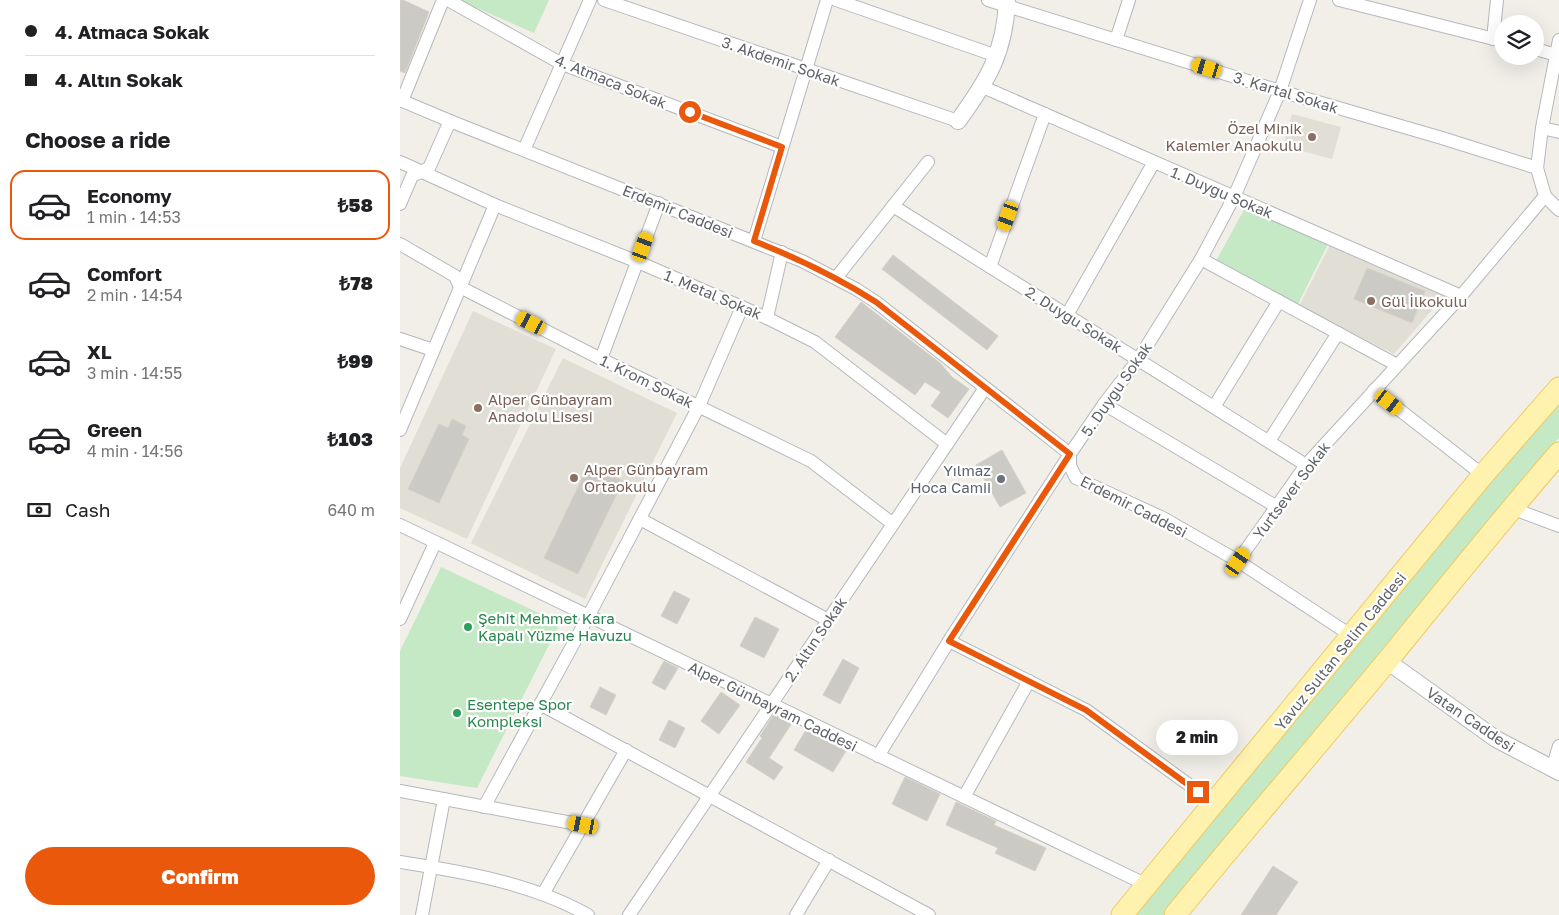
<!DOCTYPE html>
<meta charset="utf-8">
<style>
body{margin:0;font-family:"Golos Text",sans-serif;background:#f6f6f6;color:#202124;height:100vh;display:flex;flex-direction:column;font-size:19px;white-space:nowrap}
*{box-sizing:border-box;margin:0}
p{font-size:16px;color:#757577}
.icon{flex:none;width:28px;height:28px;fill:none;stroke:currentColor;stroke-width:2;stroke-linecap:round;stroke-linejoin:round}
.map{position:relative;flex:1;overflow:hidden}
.details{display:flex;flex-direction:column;background:#fff;width:400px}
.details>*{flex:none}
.hud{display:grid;align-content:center;height:110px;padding:0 25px;background:#fff}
.fabs{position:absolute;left:1094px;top:15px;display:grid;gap:10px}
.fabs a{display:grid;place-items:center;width:50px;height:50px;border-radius:50%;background:#fff;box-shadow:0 5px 20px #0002;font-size:25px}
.end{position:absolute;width:22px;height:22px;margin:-11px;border:6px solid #ea580c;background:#fff;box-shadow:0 0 0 2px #fff}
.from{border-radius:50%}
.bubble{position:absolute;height:35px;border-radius:18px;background:#fff;box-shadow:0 5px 20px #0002;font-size:16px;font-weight:800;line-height:35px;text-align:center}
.car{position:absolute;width:15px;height:30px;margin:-15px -8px;border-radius:6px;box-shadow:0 0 4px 1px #0007;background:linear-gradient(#f5c518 24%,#345 0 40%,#f5c518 0 76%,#345 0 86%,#f5c518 0)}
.hud b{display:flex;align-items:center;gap:18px;height:48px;font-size:19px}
.hud b+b{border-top:1px solid #e0e0e0}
.hud i{width:12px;height:12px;background:#202124}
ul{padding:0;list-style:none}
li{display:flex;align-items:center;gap:15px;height:70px;margin:0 10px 8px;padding:0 15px;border:2px solid transparent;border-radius:15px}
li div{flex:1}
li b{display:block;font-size:19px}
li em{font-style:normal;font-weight:800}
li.active{border-color:#ea580c}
li>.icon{width:45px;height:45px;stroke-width:1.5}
h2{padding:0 25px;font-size:22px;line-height:60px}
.pay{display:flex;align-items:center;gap:12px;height:55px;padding:0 25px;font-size:19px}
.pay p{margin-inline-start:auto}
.button{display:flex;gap:10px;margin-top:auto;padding:10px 25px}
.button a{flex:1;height:58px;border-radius:30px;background:#ea580c;color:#fff;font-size:20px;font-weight:800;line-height:58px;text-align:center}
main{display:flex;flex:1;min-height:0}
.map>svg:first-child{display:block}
.education{fill:#e1ded6}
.green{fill:#c5e8c5}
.building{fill:#cccac5;stroke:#d6d1c6}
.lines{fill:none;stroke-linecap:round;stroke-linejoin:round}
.minor-casing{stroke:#b5b8bc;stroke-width:14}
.tertiary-casing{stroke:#b5b8bc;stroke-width:18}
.primary-casing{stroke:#f2c960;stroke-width:23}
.minor{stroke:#fff;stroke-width:12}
.tertiary{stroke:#fff;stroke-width:16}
.primary{stroke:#fff2af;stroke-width:21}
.route{stroke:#ea580c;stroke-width:6}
.education-dot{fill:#8d6e63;stroke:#fff;stroke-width:2}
.worship-dot{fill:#6b7280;stroke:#fff;stroke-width:2}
.leisure-dot{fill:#2e9e5b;stroke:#fff;stroke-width:2}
.labels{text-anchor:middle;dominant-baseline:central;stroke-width:4.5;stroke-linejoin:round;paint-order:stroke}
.street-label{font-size:15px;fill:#5f6368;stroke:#fff}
.education-label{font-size:15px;fill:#785e54;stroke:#fff;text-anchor:start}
.worship-label{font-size:15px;fill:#5b616d;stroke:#fff;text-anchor:end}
.leisure-label{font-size:15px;fill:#27864d;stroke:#fff;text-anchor:start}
</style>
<main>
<section class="details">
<div class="hud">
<b><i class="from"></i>4. Atmaca Sokak</b>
<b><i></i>4. Altın Sokak</b>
</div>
<h2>Choose a ride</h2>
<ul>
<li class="active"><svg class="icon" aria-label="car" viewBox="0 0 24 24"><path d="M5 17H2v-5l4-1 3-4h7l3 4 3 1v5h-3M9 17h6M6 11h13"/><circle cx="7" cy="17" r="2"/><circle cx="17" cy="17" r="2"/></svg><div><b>Economy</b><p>1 min · 14:53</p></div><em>₺58</em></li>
<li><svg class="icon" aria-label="car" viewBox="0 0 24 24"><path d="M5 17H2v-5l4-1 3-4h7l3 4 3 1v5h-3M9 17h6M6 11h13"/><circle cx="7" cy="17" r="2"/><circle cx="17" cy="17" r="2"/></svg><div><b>Comfort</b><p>2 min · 14:54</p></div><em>₺78</em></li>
<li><svg class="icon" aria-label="car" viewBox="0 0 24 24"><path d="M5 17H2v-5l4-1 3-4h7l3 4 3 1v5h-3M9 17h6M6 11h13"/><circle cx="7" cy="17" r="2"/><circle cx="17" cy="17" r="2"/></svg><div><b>XL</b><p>3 min · 14:55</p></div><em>₺99</em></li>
<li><svg class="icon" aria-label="car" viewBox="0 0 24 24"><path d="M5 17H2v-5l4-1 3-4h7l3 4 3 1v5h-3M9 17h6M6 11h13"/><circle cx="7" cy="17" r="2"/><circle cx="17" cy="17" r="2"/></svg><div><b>Green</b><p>4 min · 14:56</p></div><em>₺103</em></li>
</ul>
<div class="pay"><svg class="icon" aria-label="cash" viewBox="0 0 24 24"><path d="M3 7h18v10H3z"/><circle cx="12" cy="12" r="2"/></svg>Cash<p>640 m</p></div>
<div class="button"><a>Confirm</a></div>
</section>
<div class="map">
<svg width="1159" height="915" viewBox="0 0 1159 915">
<rect width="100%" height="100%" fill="#f1efe8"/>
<g class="education">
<path d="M892,114L941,127L932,159L883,146Z"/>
<path d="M930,245L1045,295L994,354L899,306Z"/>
<path d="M73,311L156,349L67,539L0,508V468Z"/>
<path d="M163,358L277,413L185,599L71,543Z"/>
</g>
<g class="green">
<path d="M59,0H149L134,33Z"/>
<path d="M845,208L928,244L898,304L816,261Z"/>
<path d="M1159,401V438L978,660L763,915H734L1055,520Z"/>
<path d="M41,567L160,623L77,788L0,776V651Z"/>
</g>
<g class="building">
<path d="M0,0H3L29,12L5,73L0,71Z"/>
<path d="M493,255L598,336L587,350L482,269Z"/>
<path d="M967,268L1025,291L1012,323L954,299Z"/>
<path d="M461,302L540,363L552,377L569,389L548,418L531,406L541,392L525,382L515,395L435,337Z"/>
<path d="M52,419L66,426L62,435L69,439L39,503L8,489L39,424L48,428Z"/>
<path d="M602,450L626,493L600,507L576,465Z"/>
<path d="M189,464L223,481L178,574L144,558Z"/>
<path d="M274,591L290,599L277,624L261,616Z"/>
<path d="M355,617L379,629L364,658L340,646Z"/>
<path d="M443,659L459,668L440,704L423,695Z"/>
<path d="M264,661L278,668L265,690L252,683Z"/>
<path d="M200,687L216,695L206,715L190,707Z"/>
<path d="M321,692L340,705L319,734L301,721Z"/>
<path d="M374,714L392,723L369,758L383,767L374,780L346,762L362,738L360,736Z"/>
<path d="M269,720L285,728L275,748L259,740Z"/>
<path d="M406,730L446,751L433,772L394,750Z"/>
<path d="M505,777L540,794L527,821L492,804Z"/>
<path d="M556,802L596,821L594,825L646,848L635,871L595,853L598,848L546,825Z"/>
<path d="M873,866L898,882L876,915H841Z"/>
</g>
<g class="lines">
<defs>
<g id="minor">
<path d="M48,0L162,64L382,147"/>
<path d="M204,0L558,121"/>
<path d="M436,0L597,56"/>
<path d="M588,0L880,91L1042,138L1137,168L1145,196L1159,210"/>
<path d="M939,0L1102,41"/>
<path d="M1093,39L1097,0"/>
<path d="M716,40L729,0"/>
<path d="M1135,49L1157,55"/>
<path d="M583,87L1061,296"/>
<path d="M0,100L50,121L402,261L456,289L476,302L670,454V466L676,478L763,518L838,561L952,636"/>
<path d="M2,101L43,0"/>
<path d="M1142,128L1159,132"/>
<path d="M124,150L190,0"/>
<path d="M0,162L95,205L238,262L367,318L415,342L547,444"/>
<path d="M1137,168L1142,128L1159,40"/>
<path d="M0,204L12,176L29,168L50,121"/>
<path d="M493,206L906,465"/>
<path d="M354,241L427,0"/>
<path d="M0,244L55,276L60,287L201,359L411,461L493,524"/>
<path d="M801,259L997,365"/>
<path d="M590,267L645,114"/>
<path d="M436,278L528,162"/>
<path d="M667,315L754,162"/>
<path d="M367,318L382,252"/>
<path d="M0,339L33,350"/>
<path d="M201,359L259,203"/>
<path d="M974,390L1083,475"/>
<path d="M704,404L877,507"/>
<path d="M814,407L879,301"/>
<path d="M0,430L95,205"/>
<path d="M869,441L938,333"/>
<path d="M1111,508L1159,526"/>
<path d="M240,519L428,620"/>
<path d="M0,525L747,885"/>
<path d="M838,561L906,465L1061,296L1145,196"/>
<path d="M0,619L35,543"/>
<path d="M549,641L686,710L814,803"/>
<path d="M140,704L529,915"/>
<path d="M478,756L549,641L670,454L704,404L738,360L801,259L834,197L880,91L910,0"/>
<path d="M1152,769L1159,746"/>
<path d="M0,791L183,825"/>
<path d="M564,797L629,681"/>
<path d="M84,807L188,617L299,406L342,307"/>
<path d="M0,862C64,872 131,883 188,915"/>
<path d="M143,894L226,750"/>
<path d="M22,915L44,799"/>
<path d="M229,915L585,388"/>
<path d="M396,915L429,860"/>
</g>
<g id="tertiary">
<path d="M558,121C588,80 605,52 607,0"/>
<path d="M987,661L1096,739L1159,772"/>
</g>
<g id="primary">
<path d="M722,915L1083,475L1159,388"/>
<path d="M775,915C845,829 918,745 988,660C1045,590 1101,520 1159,453"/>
</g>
</defs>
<use href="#minor" class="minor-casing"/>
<use href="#tertiary" class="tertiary-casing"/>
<use href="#primary" class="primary-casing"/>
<use href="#minor" class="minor"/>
<use href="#tertiary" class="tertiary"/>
<use href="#primary" class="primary"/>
</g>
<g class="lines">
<path class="route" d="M290,112L382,147L354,241C397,258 437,277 476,302L670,454L549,641L686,710L798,792"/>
</g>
<g class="education-dot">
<circle cx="912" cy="137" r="5"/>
<circle cx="971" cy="301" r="5"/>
<circle cx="78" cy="408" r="5"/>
<circle cx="174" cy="478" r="5"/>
</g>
<circle class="worship-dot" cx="601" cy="479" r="5"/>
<g class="leisure-dot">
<circle cx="68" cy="627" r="5"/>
<circle cx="57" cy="713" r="5"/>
</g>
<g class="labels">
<g class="street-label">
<text transform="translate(381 61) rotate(19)">3. Akdemir Sokak</text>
<text transform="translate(211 81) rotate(22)">4. Atmaca Sokak</text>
<text transform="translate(886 92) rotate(17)">3. Kartal Sokak</text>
<text transform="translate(822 192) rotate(23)">1. Duygu Sokak</text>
<text transform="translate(278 211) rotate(22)">Erdemir Caddesi</text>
<text transform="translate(313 294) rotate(23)">1. Metal Sokak</text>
<text transform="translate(674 319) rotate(32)">2. Duygu Sokak</text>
<text transform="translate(247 381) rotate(26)">1. Krom Sokak</text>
<text transform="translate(716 389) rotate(-55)">5. Duygu Sokak</text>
<text transform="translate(891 490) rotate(-53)">Yurtsever Sokak</text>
<text transform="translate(734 506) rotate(27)">Erdemir Caddesi</text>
<text transform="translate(415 639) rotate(-56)">2. Altın Sokak</text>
<text transform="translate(940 651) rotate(-51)">Yavuz Sultan Selim Caddesi</text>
<text transform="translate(373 706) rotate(26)">Alper Günbayram Caddesi</text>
<text transform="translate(1071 719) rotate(34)">Vatan Caddesi</text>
</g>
<g class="education-label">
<text x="902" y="128" text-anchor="end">Özel Minik<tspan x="902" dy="17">Kalemler Anaokulu</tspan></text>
<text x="981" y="301">Gül İlkokulu</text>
<text x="88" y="399">Alper Günbayram<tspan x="88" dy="17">Anadolu Lisesi</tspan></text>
<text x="184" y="469">Alper Günbayram<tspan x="184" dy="17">Ortaokulu</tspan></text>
</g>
<g class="worship-label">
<text x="591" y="470">Yılmaz<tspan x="591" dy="17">Hoca Camii</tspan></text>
</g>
<g class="leisure-label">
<text x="78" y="618">Şehit Mehmet Kara<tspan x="78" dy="17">Kapalı Yüzme Havuzu</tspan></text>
<text x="67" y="704">Esentepe Spor<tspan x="67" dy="17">Kompleksi</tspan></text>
</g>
</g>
</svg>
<div class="fabs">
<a><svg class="icon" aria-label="layers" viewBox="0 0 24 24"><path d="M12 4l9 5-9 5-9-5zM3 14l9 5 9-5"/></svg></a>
</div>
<i class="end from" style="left:290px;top:112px"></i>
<i class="end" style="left:798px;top:792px"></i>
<div class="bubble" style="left:756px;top:720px;width:82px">2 min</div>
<i class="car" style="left:807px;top:68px;rotate:287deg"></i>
<i class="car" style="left:608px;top:216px;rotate:200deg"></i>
<i class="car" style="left:243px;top:247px;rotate:20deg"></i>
<i class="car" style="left:131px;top:323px;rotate:297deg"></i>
<i class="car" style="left:989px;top:402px;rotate:128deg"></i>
<i class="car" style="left:838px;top:562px;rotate:35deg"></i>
<i class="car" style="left:183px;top:825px;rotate:281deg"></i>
</div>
</main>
